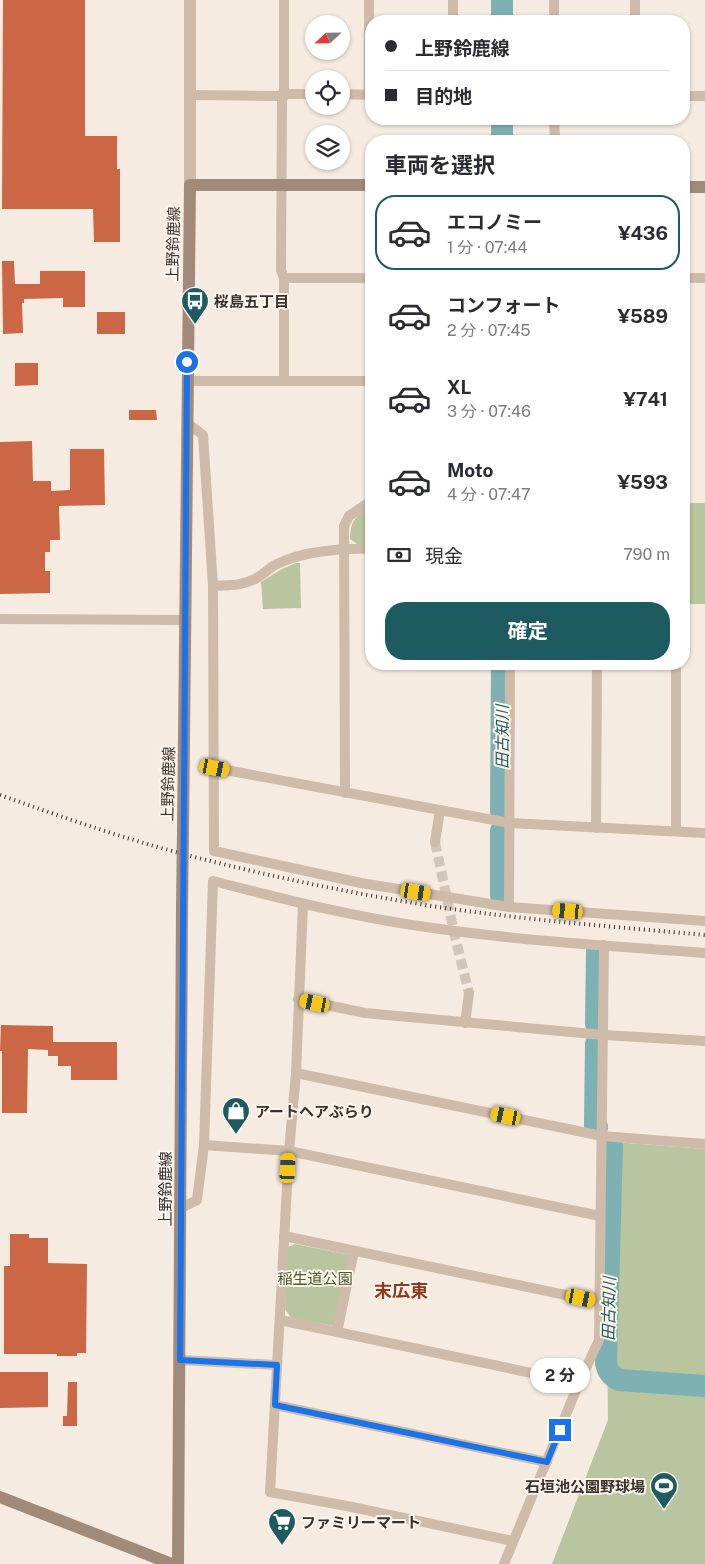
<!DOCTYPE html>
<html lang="ja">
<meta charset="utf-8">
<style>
body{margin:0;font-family:"Public Sans","Noto Sans JP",sans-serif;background:#f7f7f7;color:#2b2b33;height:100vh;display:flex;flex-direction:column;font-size:19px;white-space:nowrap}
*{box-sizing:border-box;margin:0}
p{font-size:16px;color:#7c7c81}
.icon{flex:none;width:28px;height:28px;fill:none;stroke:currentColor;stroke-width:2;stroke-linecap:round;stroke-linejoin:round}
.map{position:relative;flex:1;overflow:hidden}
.sheet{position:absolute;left:365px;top:135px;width:325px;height:535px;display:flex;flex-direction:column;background:#fff;border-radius:20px;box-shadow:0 1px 4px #0004}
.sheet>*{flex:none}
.hud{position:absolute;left:365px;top:15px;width:325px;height:110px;border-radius:20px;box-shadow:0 1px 4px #0004;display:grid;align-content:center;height:110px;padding:0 20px;background:#fff}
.needle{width:32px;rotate:248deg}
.tools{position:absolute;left:305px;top:15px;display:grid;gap:10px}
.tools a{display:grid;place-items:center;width:45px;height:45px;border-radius:50%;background:#fff;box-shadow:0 1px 4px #0004;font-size:25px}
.end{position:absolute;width:22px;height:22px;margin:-11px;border:6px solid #1a73e8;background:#fff;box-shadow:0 0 0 2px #fff}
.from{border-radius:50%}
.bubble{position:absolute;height:35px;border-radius:18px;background:#fff;box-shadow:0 1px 4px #0004;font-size:16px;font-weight:700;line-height:35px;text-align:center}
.car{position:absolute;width:15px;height:30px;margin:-15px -8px;border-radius:6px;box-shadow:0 0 4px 1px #0007;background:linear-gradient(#f5c518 24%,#345 0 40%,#f5c518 0 76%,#345 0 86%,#f5c518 0)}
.hud b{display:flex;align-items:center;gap:18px;height:48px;font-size:19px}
.hud b+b{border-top:1px solid #e1e1e2}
.hud i{width:12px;height:12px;background:#2b2b33}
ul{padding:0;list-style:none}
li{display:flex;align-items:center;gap:15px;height:75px;margin:0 10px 8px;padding:0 10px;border:2px solid transparent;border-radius:20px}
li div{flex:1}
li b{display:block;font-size:19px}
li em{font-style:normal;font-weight:700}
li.current{border-color:#1d5b60}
li>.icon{width:45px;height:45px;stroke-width:1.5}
h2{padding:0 20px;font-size:22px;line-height:60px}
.pay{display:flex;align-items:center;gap:12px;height:55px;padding:0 20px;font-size:19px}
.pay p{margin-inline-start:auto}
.cta{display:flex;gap:10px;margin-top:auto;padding:10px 20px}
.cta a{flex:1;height:58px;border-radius:20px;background:#1d5b60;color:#fff;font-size:20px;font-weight:700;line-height:58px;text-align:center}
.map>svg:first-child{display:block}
.green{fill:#b8c59e}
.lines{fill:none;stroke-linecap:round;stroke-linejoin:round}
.river{stroke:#7db1b4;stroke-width:22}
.building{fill:#cc6746}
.minor-tunnel{stroke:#d0c6bc;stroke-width:10;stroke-dasharray:10 5;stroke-linecap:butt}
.minor{stroke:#cebbaa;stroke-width:10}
.tertiary{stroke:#cebbaa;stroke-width:12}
.secondary{stroke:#a28a7b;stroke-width:12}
.rail{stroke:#3b302a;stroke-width:4;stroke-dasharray:1 4;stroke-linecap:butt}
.secondary-bridge{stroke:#a28a7b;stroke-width:12}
.route{stroke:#1a73e8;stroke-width:6}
.labels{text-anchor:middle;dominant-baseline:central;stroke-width:4;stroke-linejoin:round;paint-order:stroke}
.street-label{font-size:15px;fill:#3b302a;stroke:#fbf5ed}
.poi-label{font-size:15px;font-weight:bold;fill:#3b302a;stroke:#fbf5ed;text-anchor:start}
.park-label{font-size:15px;fill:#4a5b2c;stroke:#fbf5ed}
.water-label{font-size:16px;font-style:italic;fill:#1d5b60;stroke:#fbf5ed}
.quarter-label{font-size:18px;font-weight:bold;fill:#8f391e;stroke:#fbf5ed}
</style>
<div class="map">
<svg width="705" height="1564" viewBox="0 0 705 1564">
<rect width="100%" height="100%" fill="#f5ebe0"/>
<g class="green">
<rect x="684" y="503" width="21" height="101"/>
<path d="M371,507V544H357L350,539C351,519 355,517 371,507Z"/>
<path d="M296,563H300L301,608L263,609L261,582L282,569Z"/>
<path d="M614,1142L705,1149V1564H552L608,1420L607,1342L609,1148Z"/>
<path d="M295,1244L350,1255L334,1326L291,1318L285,1309L288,1247Z"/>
</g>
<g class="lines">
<g class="river">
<path d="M502,21V0"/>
<path d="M502,141V119"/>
<path d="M501,811L502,664"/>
<path d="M501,895V831"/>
<path d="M596,1024L597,952"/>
<path d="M596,1044L595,1125L597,1127"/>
<path d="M612,1146L606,1363C608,1372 611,1376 619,1380L705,1386"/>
</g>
</g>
<g class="building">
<path d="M3,0H85V136H117V169H120V242H94L93,209H2Z"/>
<path d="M2,261H14L15,284H40V271H85V307H63V298L24,299V303H22L23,333L3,334Z"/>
<rect x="97" y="312" width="28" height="22"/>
<path d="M15,363H38V385L15,386Z"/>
<path d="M129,410H156L157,420H129Z"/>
<path d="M32,441L33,481H51V491L70,490V449H104L105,505L59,506L60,540H50V552H45V571H50V593L0,594V442Z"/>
<path d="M1,1025L53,1026V1042H117V1080H71V1066H58V1056H48V1050L28,1049L27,1113H2V1051H0Z"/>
<path d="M10,1234H29V1238H48V1263L87,1264L86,1353H77V1356H57V1354H4V1266H10Z"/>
<path d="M0,1372H48V1407L0,1408Z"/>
<path d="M68,1382H77V1426H63V1416H67Z"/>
</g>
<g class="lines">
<path class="minor-tunnel" d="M435,842L455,937L469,993"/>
<g class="minor">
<path d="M284,0V94L282,101L281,270L284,278V380"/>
<path d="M369,0V95"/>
<path d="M635,0V21"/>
<path d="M453,21V0"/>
<path d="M554,21V0"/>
<path d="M341,94L371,95"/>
<path d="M189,95L277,96L284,94H314"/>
<path d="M684,96H705"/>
<path d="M554,119L555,141"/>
<path d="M284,278H371"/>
<path d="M684,278H705"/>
<path d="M187,381H371"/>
<path d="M187,423L203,435L213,586L214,851L361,883L509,907L705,921"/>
<path d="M213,586C227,585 242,586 255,579C263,575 269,568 277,564C303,551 343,548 371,549"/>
<path d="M0,619L186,620"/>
<path d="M215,768L510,823L705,833"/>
<path d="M345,793L344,526L349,516L371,501"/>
<path d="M596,828L597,664"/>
<path d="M676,831V664"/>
<path d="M435,842L440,810"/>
<path d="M303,904L296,1073L289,1151L270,1492L347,1506L513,1541"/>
<path d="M509,907L510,664"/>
<path d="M298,999L365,1013L604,1035L705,1041"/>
<path d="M465,1023L469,993"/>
<path d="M296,1073L602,1136L705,1144"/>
<path d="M204,1145L289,1151L600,1216"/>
<path d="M181,1208L197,1200L204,1145L213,881C286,900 358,918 433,928C523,941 614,946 705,953"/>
<path d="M284,1236L599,1302"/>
<path d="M280,1320L579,1383"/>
<path d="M337,1332L354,1251"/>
<path d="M180,1360L277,1365"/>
<path d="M275,1405L547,1462"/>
<path d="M504,1564L579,1383L599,1340L604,945"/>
</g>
<path class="tertiary" d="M190,185V0"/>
<g class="secondary">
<path d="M684,187H705"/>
<path d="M183,831L190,185H371"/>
<path d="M0,1497L172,1564"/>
<path d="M178,1564L182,908"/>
</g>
<path class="rail" d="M0,795C51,813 102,831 154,846C247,872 343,892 438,907C527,920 616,927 705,935"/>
<path class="secondary-bridge" d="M182,908L183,831"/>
</g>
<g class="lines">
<path class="route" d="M187,362L180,1360L277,1365L275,1405L547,1462L560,1430"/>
</g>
<defs>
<symbol id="bus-pin" viewBox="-11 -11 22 30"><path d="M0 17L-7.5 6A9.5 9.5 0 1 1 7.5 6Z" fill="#1d5b60" stroke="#fbf5ed"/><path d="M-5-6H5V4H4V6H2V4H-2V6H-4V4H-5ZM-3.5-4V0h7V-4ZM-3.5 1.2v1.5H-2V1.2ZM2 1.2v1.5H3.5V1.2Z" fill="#fff"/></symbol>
<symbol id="shop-pin" viewBox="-11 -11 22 30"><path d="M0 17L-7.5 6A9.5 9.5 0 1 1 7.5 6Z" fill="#1d5b60" stroke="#fbf5ed"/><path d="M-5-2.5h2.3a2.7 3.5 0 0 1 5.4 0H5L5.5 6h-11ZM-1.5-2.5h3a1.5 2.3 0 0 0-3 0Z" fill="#fff"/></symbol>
<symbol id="stadium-pin" viewBox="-11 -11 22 30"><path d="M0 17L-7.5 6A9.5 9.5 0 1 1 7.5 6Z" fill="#1d5b60" stroke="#fbf5ed"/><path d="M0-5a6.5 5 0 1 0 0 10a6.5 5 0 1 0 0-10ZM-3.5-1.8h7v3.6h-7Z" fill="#fff"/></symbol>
<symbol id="supermarket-pin" viewBox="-11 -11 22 30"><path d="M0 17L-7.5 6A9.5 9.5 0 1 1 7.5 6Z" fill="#1d5b60" stroke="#fbf5ed"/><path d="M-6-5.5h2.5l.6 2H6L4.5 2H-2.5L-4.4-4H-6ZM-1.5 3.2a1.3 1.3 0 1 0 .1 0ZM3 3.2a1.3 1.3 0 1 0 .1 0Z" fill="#fff"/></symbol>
</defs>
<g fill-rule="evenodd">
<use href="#bus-pin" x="179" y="285" width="32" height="43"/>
<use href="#shop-pin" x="220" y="1095" width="32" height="43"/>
<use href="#stadium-pin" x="648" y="1470" width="32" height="43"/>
<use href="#supermarket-pin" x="266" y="1506" width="32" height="43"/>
</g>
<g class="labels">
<g class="street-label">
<text transform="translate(173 244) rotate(-89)">上野鈴鹿線</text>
<text transform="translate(168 784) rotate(-89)">上野鈴鹿線</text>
<text transform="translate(165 1189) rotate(-90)">上野鈴鹿線</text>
</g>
<g class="poi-label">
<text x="214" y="301">桜島五丁目</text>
<text x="255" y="1111">アートヘアぶらり</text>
<text x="645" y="1486" text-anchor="end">石垣池公園野球場</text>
<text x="301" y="1522">ファミリーマート</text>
</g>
<g class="park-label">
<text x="315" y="1278">稲生道公園</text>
</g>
<g class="water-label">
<text transform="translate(502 737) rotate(-90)">田古知川</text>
<text transform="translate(609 1309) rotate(-89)">田古知川</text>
</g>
<g class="quarter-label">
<text x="401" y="1290">末広東</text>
</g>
</g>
</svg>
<div class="tools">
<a><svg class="needle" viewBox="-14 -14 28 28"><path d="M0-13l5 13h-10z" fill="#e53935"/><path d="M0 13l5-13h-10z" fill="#7c7c81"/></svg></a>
<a><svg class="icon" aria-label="locate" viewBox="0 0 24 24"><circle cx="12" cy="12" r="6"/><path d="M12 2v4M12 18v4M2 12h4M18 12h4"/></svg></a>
<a><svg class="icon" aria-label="layers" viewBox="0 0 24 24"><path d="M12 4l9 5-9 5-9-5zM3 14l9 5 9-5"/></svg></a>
</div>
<i class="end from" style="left:187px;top:362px"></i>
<i class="end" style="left:560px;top:1430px"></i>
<div class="bubble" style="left:530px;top:1358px;width:60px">2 分</div>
<i class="car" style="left:215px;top:768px;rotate:101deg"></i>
<i class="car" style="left:416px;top:892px;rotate:99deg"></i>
<i class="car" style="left:568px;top:911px;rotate:274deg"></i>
<i class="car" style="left:315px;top:1003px;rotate:282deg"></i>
<i class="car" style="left:506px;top:1116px;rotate:282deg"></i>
<i class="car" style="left:288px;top:1168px;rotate:3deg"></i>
<i class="car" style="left:581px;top:1298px;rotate:102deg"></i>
<div class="hud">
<b><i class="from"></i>上野鈴鹿線</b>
<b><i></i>目的地</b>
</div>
<section class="sheet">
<h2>車両を選択</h2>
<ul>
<li class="current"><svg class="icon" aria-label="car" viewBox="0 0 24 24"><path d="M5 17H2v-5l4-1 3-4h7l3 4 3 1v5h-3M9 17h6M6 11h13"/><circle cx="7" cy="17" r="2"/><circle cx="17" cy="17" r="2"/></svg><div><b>エコノミー</b><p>1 分 · 07:44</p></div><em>¥436</em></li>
<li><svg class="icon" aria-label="car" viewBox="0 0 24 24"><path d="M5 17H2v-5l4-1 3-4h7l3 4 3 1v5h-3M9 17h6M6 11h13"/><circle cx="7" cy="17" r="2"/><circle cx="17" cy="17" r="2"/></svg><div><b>コンフォート</b><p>2 分 · 07:45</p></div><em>¥589</em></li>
<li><svg class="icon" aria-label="car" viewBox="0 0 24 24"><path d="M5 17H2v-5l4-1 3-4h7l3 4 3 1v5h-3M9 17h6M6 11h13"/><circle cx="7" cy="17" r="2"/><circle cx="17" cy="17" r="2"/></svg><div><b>XL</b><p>3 分 · 07:46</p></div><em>¥741</em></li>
<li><svg class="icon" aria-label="car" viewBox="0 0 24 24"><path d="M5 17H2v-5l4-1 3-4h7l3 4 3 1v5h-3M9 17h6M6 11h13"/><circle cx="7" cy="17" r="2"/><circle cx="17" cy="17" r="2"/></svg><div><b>Moto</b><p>4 分 · 07:47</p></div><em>¥593</em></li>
</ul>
<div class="pay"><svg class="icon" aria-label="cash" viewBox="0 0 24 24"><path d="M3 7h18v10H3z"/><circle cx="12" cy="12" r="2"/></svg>現金<p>790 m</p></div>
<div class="cta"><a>確定</a></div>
</section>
</div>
